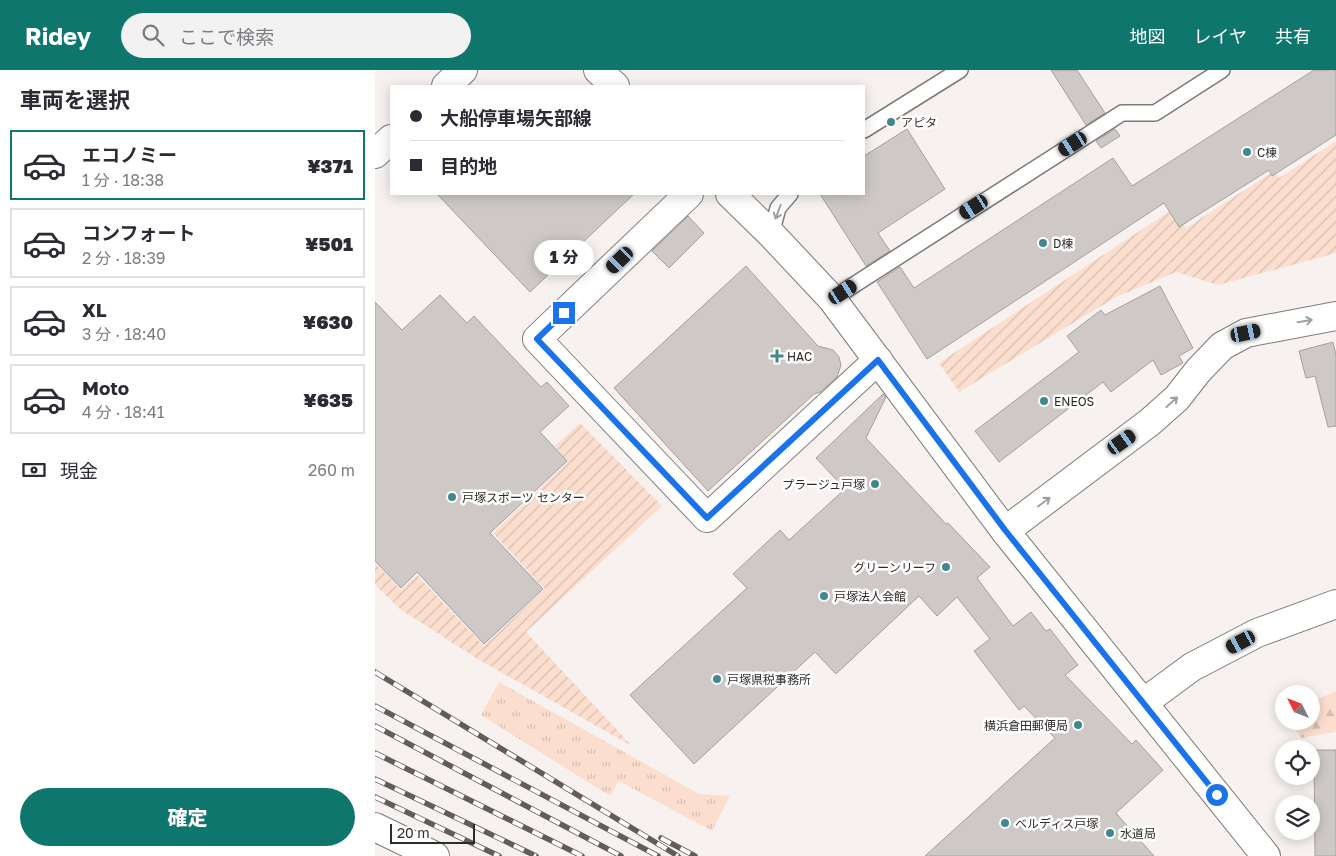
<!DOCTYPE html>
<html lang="ja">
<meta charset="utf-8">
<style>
body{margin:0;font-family:"Golos Text","Noto Sans JP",sans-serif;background:#f2f2f3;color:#2b2b33;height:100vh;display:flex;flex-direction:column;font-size:19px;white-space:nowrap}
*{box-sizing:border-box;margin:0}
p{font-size:16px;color:#7c7c81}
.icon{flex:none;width:28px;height:28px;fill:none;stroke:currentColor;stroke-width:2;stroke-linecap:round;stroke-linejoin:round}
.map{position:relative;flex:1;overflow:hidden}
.side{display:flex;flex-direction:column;background:#fff;width:375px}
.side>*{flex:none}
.hud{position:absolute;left:15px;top:15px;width:475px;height:110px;border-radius:0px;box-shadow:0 2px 12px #0003;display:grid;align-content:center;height:110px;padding:0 20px;background:#fff}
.needle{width:32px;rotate:312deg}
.buttons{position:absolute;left:900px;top:615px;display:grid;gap:10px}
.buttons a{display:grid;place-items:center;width:45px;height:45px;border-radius:50%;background:#fff;box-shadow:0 2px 12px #0003;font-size:25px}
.scale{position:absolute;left:15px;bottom:12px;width:85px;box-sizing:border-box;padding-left:5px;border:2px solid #2e2c2b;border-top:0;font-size:14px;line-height:18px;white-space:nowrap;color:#2e2c2b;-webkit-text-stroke:4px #fff;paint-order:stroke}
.end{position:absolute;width:22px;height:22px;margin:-11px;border:6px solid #1a73e8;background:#fff;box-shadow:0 0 0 2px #fff}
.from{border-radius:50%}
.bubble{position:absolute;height:35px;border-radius:18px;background:#fff;box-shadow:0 2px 12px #0003;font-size:16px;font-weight:800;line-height:35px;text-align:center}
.car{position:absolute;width:15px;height:30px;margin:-15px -8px;border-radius:6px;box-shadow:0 0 4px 1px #0007;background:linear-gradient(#222 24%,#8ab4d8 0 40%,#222 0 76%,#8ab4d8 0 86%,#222 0)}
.hud b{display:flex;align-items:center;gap:18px;height:48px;font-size:19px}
.hud b+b{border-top:1px solid #e1e1e2}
.hud i{width:12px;height:12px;background:#2b2b33}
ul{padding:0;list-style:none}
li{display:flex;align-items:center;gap:15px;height:70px;margin:0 10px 8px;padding:0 10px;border:2px solid #e1e1e2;border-radius:0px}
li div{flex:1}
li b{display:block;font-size:19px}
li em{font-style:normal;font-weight:800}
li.active{border-color:#0f766e}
li>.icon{width:45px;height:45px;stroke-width:1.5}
h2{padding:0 20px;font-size:22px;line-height:60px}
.pay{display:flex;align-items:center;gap:12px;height:55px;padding:0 20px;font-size:19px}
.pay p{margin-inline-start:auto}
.button{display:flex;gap:10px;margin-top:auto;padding:10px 20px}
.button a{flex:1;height:58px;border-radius:30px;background:#0f766e;color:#fff;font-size:20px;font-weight:800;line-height:58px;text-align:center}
header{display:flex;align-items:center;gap:30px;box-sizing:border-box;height:70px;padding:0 25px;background:#0f766e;color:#fff}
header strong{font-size:24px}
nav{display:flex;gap:28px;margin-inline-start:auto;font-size:18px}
.search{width:350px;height:45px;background:#f2f2f3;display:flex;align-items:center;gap:12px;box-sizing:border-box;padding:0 18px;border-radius:28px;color:#7c7c81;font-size:19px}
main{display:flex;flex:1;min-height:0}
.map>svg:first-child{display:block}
.grass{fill:url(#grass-tufts)}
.forest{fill:url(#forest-firs)}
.garden{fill:url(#garden-furrows)}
.building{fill:#cec9c6;stroke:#a5a09d}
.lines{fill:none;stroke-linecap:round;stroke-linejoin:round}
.service-casing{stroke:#7e7976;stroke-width:18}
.minor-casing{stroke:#7e7976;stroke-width:30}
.secondary-casing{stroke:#7e7976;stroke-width:30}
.service{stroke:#fff;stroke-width:15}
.minor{stroke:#fff;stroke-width:28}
.secondary{stroke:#fff;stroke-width:28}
.rail-casing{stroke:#605d5b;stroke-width:5.5}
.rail{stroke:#fff;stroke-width:4;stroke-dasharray:11;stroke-linecap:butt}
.oneway{stroke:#a1a0a0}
.route{stroke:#1a73e8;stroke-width:6}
.poi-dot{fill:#41888d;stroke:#fff;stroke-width:2}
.labels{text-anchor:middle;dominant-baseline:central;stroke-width:5;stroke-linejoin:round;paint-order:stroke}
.poi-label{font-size:12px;fill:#2e2c2b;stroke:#fff;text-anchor:start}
</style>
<header>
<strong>Ridey</strong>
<div class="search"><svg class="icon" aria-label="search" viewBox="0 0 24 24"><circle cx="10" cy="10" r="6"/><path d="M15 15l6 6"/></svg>ここで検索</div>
<nav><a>地図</a><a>レイヤ</a><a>共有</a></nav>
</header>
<main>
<section class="side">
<h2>車両を選択</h2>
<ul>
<li class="active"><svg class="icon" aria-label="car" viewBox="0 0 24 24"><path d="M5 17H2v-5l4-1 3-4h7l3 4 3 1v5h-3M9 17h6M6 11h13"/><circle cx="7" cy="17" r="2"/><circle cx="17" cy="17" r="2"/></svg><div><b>エコノミー</b><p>1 分 · 18:38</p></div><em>¥371</em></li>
<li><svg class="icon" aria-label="car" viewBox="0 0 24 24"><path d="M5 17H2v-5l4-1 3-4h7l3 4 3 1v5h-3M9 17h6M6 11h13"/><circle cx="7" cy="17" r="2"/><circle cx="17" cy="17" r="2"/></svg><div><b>コンフォート</b><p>2 分 · 18:39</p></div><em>¥501</em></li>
<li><svg class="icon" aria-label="car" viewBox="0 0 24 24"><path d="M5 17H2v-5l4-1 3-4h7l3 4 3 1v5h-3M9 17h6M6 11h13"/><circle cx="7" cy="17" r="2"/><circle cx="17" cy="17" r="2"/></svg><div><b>XL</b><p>3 分 · 18:40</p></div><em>¥630</em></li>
<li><svg class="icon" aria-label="car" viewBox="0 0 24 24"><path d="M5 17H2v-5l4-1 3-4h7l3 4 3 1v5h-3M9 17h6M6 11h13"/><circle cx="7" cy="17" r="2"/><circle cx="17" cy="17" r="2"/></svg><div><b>Moto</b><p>4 分 · 18:41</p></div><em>¥635</em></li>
</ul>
<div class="pay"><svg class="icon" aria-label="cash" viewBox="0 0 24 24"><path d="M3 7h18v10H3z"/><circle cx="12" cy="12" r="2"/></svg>現金<p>260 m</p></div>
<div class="button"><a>確定</a></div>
</section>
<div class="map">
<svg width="961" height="786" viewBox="0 0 961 786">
<defs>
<pattern id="grass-tufts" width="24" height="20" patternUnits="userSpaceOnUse" patternTransform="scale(1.25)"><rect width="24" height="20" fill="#fbdece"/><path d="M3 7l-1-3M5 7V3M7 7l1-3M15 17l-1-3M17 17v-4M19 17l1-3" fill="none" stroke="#d7bfb1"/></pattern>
<pattern id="forest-firs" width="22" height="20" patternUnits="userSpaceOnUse" patternTransform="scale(1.25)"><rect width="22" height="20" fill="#fbdece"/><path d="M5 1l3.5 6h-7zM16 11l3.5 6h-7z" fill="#d7bfb1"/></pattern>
<pattern id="garden-furrows" width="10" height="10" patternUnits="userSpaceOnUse" patternTransform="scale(1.25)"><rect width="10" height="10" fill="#fbdece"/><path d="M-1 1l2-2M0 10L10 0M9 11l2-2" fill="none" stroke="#d7bfb1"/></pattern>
</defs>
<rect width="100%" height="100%" fill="#f7f2ef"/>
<path class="grass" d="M124,612L324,724L355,726L337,761L244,711L235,726L106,645Z"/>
<path class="forest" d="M961,621V662L926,668L915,651H936V632Z"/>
<g class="garden">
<path d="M961,71V183L843,215L801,202L741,227L584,322L564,293L798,139L811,158L899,101L904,108Z"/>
<path d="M205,353L287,436L151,562L257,676L101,588L25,539L0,515V493L26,520L42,505L109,576L170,519L118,463L193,392L180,376Z"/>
</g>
<g class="building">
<path d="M676,0H702L730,43L711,55Z"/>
<path d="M939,0H961V65L897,106L894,100L804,157L789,133L552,289L502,212L525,197L539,218L738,88L757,116Z"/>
<path d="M532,59L570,119L503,163L515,181L491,196L445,124H489V86Z"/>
<path d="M740,59L745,66L726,78L721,71Z"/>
<path d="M62,124H259L155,222Z"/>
<path d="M313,146L329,163L294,198L277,181Z"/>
<path d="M371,196L443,276L458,280L464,287L466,295L462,307L445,322L439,324L333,421L239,318Z"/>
<path d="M785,216L818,278L804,286L808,293L786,305L778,290L736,322L728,312L624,392L600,361L704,282L692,266L726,240L730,245Z"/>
<path d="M65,225L92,253L99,246L166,317L172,312L194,336L165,362L192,391L115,463L168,519L109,574L42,502L26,518L0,491V232L27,260Z"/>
<path d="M958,272L961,285V356L953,357L940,306L931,308L924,281Z"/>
<path d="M508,324L511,327L491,368L571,454L573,453L615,497L602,508L638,556L656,542L671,561L675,559L703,595L690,605L757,674L761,670L788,700L741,743L779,786H550L680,668L649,636L644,640L599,581L615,569L582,527L562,546L544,526L461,604L440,582L319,694L255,625L372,518L358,504L405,460L414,470L470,419L441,388Z"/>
<path d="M939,680H961V786H940Z"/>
</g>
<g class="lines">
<defs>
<g id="service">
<path d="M489,60L585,0"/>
<path d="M396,164L403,138L415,124"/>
<path d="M457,229L747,43H780L847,0"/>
</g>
<g id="minor">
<path d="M71,16L88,0"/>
<path d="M0,84L16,69"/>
<path d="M314,124L162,269L332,448L503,290"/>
<path d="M630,461L775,352L802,328L823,301L847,276L871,263L961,246"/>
<path d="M768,633L817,597L882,563L961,534"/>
<path d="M0,757L60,786"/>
</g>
<g id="secondary">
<path d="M223,0L240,16"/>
<path d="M355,124L396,164L457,229L630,461L891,786"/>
</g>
</defs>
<use href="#service" class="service-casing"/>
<use href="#minor" class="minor-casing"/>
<use href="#secondary" class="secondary-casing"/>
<use href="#service" class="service"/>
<use href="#minor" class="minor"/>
<use href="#secondary" class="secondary"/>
<defs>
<g id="rail">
<path d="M0,602L303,786"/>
<path d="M0,636L283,786"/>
<path d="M0,656L246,786"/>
<path d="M0,683L207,786"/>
<path d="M0,709L161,786"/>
<path d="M0,727L124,786"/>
<path d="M286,768L320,786"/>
</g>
</defs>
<use href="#rail" class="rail-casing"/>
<use href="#rail" class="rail"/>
</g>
<defs><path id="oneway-shaft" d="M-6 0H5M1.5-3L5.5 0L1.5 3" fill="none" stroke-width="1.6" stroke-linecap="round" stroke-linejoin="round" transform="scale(1.25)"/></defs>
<g class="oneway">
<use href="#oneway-shaft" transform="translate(403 142) rotate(111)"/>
<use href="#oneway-shaft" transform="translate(930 251) rotate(-9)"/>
<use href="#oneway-shaft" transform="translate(797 332) rotate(-42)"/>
<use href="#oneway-shaft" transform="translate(669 432) rotate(-37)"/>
</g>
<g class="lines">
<path class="route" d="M189,243L162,269L332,448L503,290L630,460L842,725"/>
</g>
<g class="poi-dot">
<circle cx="516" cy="52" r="5"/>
<circle cx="872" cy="82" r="5"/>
<circle cx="668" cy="173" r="5"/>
<path d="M399.5 278.5h5v5h5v5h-5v5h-5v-5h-5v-5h5z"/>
<circle cx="669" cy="331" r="5"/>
<circle cx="500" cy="414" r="5"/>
<circle cx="77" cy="427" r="5"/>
<circle cx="571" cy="497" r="5"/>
<circle cx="449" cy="526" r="5"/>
<circle cx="342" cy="609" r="5"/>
<circle cx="703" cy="655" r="5"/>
<circle cx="630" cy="753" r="5"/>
<circle cx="735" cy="763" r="5"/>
</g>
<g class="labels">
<g class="poi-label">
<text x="526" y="52">アピタ</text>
<text x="882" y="82">C棟</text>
<text x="678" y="173">D棟</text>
<text x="412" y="286">HAC</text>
<text x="679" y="331">ENEOS</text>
<text x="490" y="414" text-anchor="end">プラージュ戸塚</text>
<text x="87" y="427">戸塚スポーツ センター</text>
<text x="561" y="497" text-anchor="end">グリーンリーフ</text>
<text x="459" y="526">戸塚法人会館</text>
<text x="352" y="609">戸塚県税事務所</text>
<text x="693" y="655" text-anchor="end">横浜倉田郵便局</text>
<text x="640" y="753">ベルディス戸塚</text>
<text x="745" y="763">水道局</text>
</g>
</g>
</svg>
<div class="buttons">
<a><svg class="needle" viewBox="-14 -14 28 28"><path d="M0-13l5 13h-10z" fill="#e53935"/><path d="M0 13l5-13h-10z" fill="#7c7c81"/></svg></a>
<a><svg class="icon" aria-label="locate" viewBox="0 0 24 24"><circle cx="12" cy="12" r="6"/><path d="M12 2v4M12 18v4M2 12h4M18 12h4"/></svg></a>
<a><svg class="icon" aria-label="layers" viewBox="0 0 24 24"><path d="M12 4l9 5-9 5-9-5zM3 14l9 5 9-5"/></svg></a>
</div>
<div class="scale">20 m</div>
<i class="end from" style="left:842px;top:725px"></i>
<i class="end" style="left:189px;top:243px"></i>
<div class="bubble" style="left:159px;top:170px;width:60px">1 分</div>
<i class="car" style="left:698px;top:74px;rotate:237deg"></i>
<i class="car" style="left:599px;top:137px;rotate:237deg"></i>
<i class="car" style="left:245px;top:190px;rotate:226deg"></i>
<i class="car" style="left:468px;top:222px;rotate:57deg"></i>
<i class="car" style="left:871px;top:263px;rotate:78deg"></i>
<i class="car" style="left:747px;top:372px;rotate:55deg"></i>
<i class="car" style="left:866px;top:572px;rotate:242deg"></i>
<div class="hud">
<b><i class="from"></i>大船停車場矢部線</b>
<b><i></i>目的地</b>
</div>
</div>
</main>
